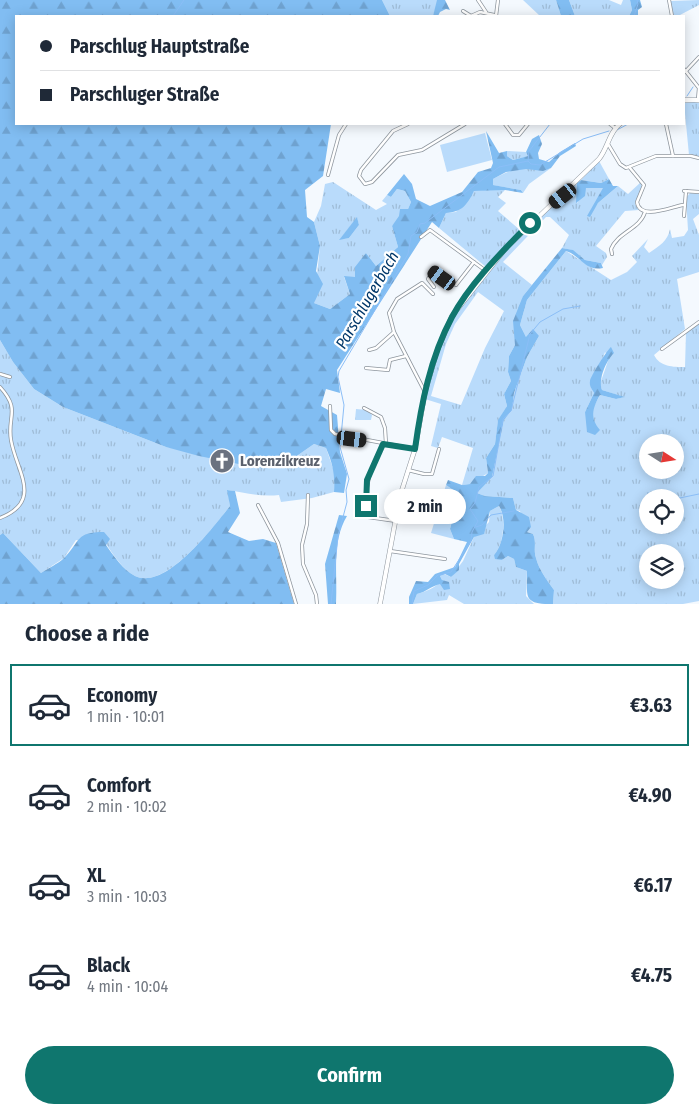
<!DOCTYPE html>
<meta charset="utf-8">
<style>
body{margin:0;font-family:"Fira Sans Condensed",sans-serif;background:#f6f6f7;color:#1f2937;height:100vh;display:flex;flex-direction:column;font-size:19px;white-space:nowrap}
*{box-sizing:border-box;margin:0}
p{font-size:16px;color:#747a83}
.icon{flex:none;width:28px;height:28px;fill:none;stroke:currentColor;stroke-width:2;stroke-linecap:round;stroke-linejoin:round}
.map{position:relative;height:604px;overflow:hidden}
.side{display:flex;flex-direction:column;background:#fff;flex:1}
.side>*{flex:none}
.banner{position:absolute;left:15px;top:15px;width:670px;height:110px;border-radius:0px;box-shadow:0 2px 12px #0003;display:grid;align-content:center;height:110px;padding:0 25px;background:#fff}
.needle{width:32px;rotate:102deg}
.tools{position:absolute;left:639px;top:434px;display:grid;gap:10px}
.tools a{display:grid;place-items:center;width:45px;height:45px;border-radius:50%;background:#fff;box-shadow:0 2px 12px #0003;font-size:25px}
.end{position:absolute;width:22px;height:22px;margin:-11px;border:6px solid #0f766e;background:#fff;box-shadow:0 0 0 2px #fff}
.from{border-radius:50%}
.bubble{position:absolute;height:35px;border-radius:18px;background:#fff;box-shadow:0 2px 12px #0003;font-size:16px;font-weight:700;line-height:35px;text-align:center}
.car{position:absolute;width:15px;height:30px;margin:-15px -8px;border-radius:6px;box-shadow:0 0 4px 1px #0007;background:linear-gradient(#222 24%,#8ab4d8 0 40%,#222 0 76%,#8ab4d8 0 86%,#222 0)}
.banner b{display:flex;align-items:center;gap:18px;height:48px;font-size:19px}
.banner b+b{border-top:1px solid #e0e1e3}
.banner i{width:12px;height:12px;background:#1f2937}
ul{padding:0;list-style:none}
li{display:flex;align-items:center;gap:15px;height:82px;margin:0 10px 8px;padding:0 15px;border:2px solid transparent;border-radius:0px}
li div{flex:1}
li b{display:block;font-size:19px}
li em{font-style:normal;font-weight:700}
li.current{border-color:#0f766e}
li>.icon{width:45px;height:45px;stroke-width:1.5}
h2{padding:0 25px;font-size:22px;line-height:60px}
.primary-button{display:flex;gap:10px;margin-top:auto;padding:10px 25px}
.primary-button a{flex:1;height:58px;border-radius:30px;background:#0f766e;color:#fff;font-size:20px;font-weight:700;line-height:58px;text-align:center}
.map>svg:first-child{display:block}
.grass{fill:url(#grass-tufts);fill-rule:evenodd}
.forest{fill:url(#forest-firs)}
.pitch{fill:#b9dbfb}
.lines{fill:none;stroke-linecap:round;stroke-linejoin:round}
.stream{stroke:#8bbef7;stroke-width:1}
.street-casing{stroke:#8e969e;stroke-width:4}
.secondary-casing{stroke:#8e969e;stroke-width:5}
.street{stroke:#fff;stroke-width:2.5}
.secondary{stroke:#fff;stroke-width:4}
.route{stroke:#0f766e;stroke-width:6}
.labels{text-anchor:middle;dominant-baseline:central;stroke-width:4.5;stroke-linejoin:round;paint-order:stroke}
.worship-label{font-size:15px;font-weight:bold;fill:#5b616d;stroke:#fff;text-anchor:start}
.water-label{font-size:16px;font-style:italic;fill:#003769;stroke:#fff}
</style>
<div class="map">
<svg width="699" height="604" viewBox="0 0 699 604">
<defs>
<pattern id="grass-tufts" width="24" height="20" patternUnits="userSpaceOnUse" patternTransform="scale(1.25)"><rect width="24" height="20" fill="#b9dbfb"/><path d="M3 7l-1-3M5 7V3M7 7l1-3M15 17l-1-3M17 17v-4M19 17l1-3" fill="none" stroke="#9fbcd7"/></pattern>
<pattern id="forest-firs" width="22" height="20" patternUnits="userSpaceOnUse" patternTransform="scale(1.25)"><rect width="22" height="20" fill="#81bdf2"/><path d="M5 1l3.5 6h-7zM16 11l3.5 6h-7z" fill="#6fa2d0"/></pattern>
</defs>
<rect width="100%" height="100%" fill="#f4f9fe"/>
<g class="grass">
<path d="M382,0H437L438,1L433,16H390Z"/>
<path d="M523,0H556L561,16H540Z"/>
<path d="M569,0H609L621,5L623,0H630L632,10L629,16H575Z"/>
<path d="M699,0V5L678,16H674L670,1Z"/>
<path d="M694,102L699,103V158L689,155L684,103Z"/>
<path d="M507,151L526,152L529,156L513,160L507,156Z"/>
<path d="M599,161L609,179L601,183L581,180Z"/>
<path d="M551,168L529,184L523,193L521,190L492,185L493,179C504,173 515,168 527,169C536,169 542,171 551,168Z"/>
<path d="M333,182L376,210L387,204L382,201L387,195L391,197L397,189L405,191L411,202L408,209L392,226L398,247L376,266L366,253L355,277H344L350,294L330,309L314,303L320,246L314,222L321,206L325,184ZM357,218L359,225L349,238L340,239Z"/>
<path d="M641,182L642,189L635,204L639,210L625,211L596,246L606,253L607,257L602,265L601,263L585,260L572,250L562,248L569,235L550,217H546L503,262L532,285L523,296L515,345L509,356L508,372L511,381L504,394L507,406L498,421L495,444L486,458L488,473L470,484L462,485L473,448L442,437L438,448L431,446L441,404L425,399C432,372 439,344 452,319C470,287 507,247 533,221C547,208 563,198 577,183V203L586,188H604L588,216L598,203L618,186L628,194ZM478,292L504,311L485,348L461,405L431,396L446,344L455,324Z"/>
<path d="M485,190H505L498,197L506,203L498,211L520,230L486,267L439,228L446,213L456,212L474,191Z"/>
<path d="M690,193L699,194V214L693,219L699,235V272L677,279L685,329L654,355C660,367 673,367 685,367L686,332L699,323V601L683,604H553L554,590C547,580 539,570 536,558C533,549 537,543 533,534L527,532L520,511L516,510L513,498L485,496L477,493L492,476L504,420L512,410L514,393L527,357L539,336L526,337L520,325L527,300L566,251L611,280L627,272L637,262L632,256L648,239L644,247L649,253C659,246 668,241 670,229L672,238L684,236L688,230L686,198ZM605,352L609,358L600,384L602,390L624,397L616,399L600,395L593,408V421L585,412L594,393C584,377 601,368 605,352ZM648,442H675V470H648ZM648,498H675V525H648ZM648,552H675V580H648Z"/>
<path d="M0,340L13,362L34,389L63,407L166,447L291,460L314,444L326,448L335,474L334,492L312,498L281,502L279,495C261,497 245,493 228,490L230,506C214,526 166,591 135,576C123,570 113,554 106,544L76,540L64,558L41,573L3,533L0,535Z"/>
<path d="M356,409L367,410L372,415L371,420H355Z"/>
<path d="M446,485L459,494L450,529L454,539L431,533Z"/>
<path d="M499,506C506,518 504,544 494,555L502,560L508,556L514,559L516,567L527,571L526,596L534,604H464L449,595L447,600L413,604L417,594C425,592 437,587 442,580L440,576L444,574L451,577L463,561L474,537L489,522L490,511Z"/>
</g>
<g class="forest">
<path d="M0,0H382L390,16H16V124H331L323,176L305,190L307,217L314,222L320,246L316,271L323,284L314,303L330,309L350,294L344,276L355,277V267L366,253L376,266L398,247L392,226L399,216L400,209H408L411,202L405,191L397,189L391,197L387,195L404,174L412,184L416,199L430,206L462,192L478,172L491,168L493,163L486,131L499,153L507,151V156L513,160L528,156L526,152L532,139L539,135L542,144L538,153L539,159L549,162L560,152L575,143L576,146L560,156L551,168L543,171L526,169L506,172L493,179V185L521,190L523,193L505,190L474,191C467,205 462,212 446,213L439,228L432,222L337,370L340,393L326,389L321,406L337,415L340,452L347,474L344,493L334,492C335,475 333,464 326,448L314,444L291,460L259,468L199,456L166,447L63,407L34,389L13,362L0,340Z"/>
<path d="M437,0H445L450,10L446,9L440,12L438,16H433Z"/>
<path d="M556,0H569L575,16H561Z"/>
<path d="M630,0H640L642,7L638,10V16H629L632,10Z"/>
<path d="M609,179L613,186H618L598,203L590,217L587,216L603,188H586L585,196L576,203L577,183L581,180L601,183Z"/>
<path d="M357,217L359,225L349,238L339,240Z"/>
<path d="M562,248L573,250L585,260L601,263L603,268C585,272 580,255 566,251L527,300L520,325L526,337L533,329L539,336L527,357L514,393L512,410L504,420L492,477L477,493L485,496L513,498L516,510L529,517L531,527L527,532L533,534C537,543 533,549 536,558C539,570 547,580 554,590L553,604C523,604 527,598 527,571L516,567L514,559L508,556L502,560L495,559L494,555C504,544 507,518 499,506L490,511L484,534L474,537L459,564V570L451,577L445,574L440,576L442,580L449,582L450,589L444,590L440,584C431,586 426,592 417,594L413,604H409V597L416,581L428,582L435,574L455,567L467,542L454,539L450,529L459,494L446,485L448,480L462,485L470,484L476,476H485L488,473L486,458L495,444L498,420L507,406L504,394L511,381L508,372L509,356L515,345L513,321L523,296Z"/>
<path d="M611,347L614,353C606,361 598,379 602,390L625,397L616,399L600,395C592,409 590,418 600,430L595,435L587,432L585,412L594,393C592,389 589,386 590,381C590,377 607,350 611,347Z"/>
<path d="M227,490L235,491L240,513L228,532L249,541L263,539L276,543L294,604H0V535L3,533L41,573C48,568 58,564 64,558C81,541 75,532 104,532L110,539L106,545C113,555 123,570 135,576C166,591 213,527 230,506Z"/>
<path d="M339,515L347,516C331,543 338,574 336,604H328L325,564Z"/>
</g>
<path class="pitch" d="M485,133L492,160L447,172L440,145Z"/>
<g class="lines">
<g class="stream">
<path d="M173,16L184,0"/>
<path d="M634,16L638,4L637,0"/>
<path d="M687,96L693,87"/>
<path d="M110,126L112,124"/>
<path d="M617,130L628,124"/>
<path d="M528,161L529,151L550,124"/>
<path d="M648,493L666,498"/>
<path d="M675,499L699,494"/>
<path d="M476,527L482,525L491,515L514,511"/>
<path d="M331,604L338,536L347,502L346,490L349,479L340,447L344,405L338,377L339,371L408,254L411,236L417,232L420,224L425,223L499,167L528,161L531,164L540,165L583,139L609,131"/>
<path d="M412,604L414,591L428,585L438,575L451,572L471,541L472,532L478,521L470,509L475,503L479,487L493,476L503,419L511,411L530,334L540,322L563,309L580,306"/>
</g>
<defs>
<g id="street">
<path d="M478,0L486,12"/>
<path d="M669,0L672,16"/>
<path d="M463,11L471,16L480,12L494,15"/>
<path d="M496,16L498,0"/>
<path d="M684,69L699,88L698,99"/>
<path d="M685,72L699,57"/>
<path d="M408,124L393,131L361,170L359,176L365,184L372,182L398,155L422,150L465,124"/>
<path d="M505,124L513,135H519L528,124"/>
<path d="M610,124L615,128"/>
<path d="M666,124L673,156"/>
<path d="M608,144L620,164L626,168L656,156H691L699,158"/>
<path d="M630,168L644,185L637,202C640,221 671,207 683,205"/>
<path d="M328,175L339,135L346,124"/>
<path d="M684,191L699,192"/>
<path d="M684,216L686,191"/>
<path d="M421,237L430,230L486,271"/>
<path d="M612,254L611,249C618,232 640,229 645,212"/>
<path d="M434,287L428,279L433,271L456,285L474,262"/>
<path d="M662,349L699,322"/>
<path d="M369,350L376,348L394,332"/>
<path d="M366,368L388,370L390,360L406,356"/>
<path d="M0,374L10,377"/>
<path d="M0,387C21,410 7,416 11,440C16,471 44,501 0,518"/>
<path d="M425,392L394,332L389,313L397,299L422,283L433,294"/>
<path d="M330,406L331,430L335,434L415,449"/>
<path d="M364,408L381,417L385,428L386,444"/>
<path d="M408,470L424,474H432L439,449"/>
<path d="M308,495L307,524L302,545L303,564L316,595L317,604"/>
<path d="M400,496L426,502"/>
<path d="M258,505L278,543L296,604"/>
<path d="M368,513C362,487 372,466 383,444"/>
<path d="M368,517L396,521"/>
<path d="M390,551L445,559"/>
</g>
<g id="secondary">
<path d="M684,100H699"/>
<path d="M380,604L400,496L415,449L425,392L437,351L452,316L506,248L599,159C608,148 609,132 620,124"/>
</g>
</defs>
<use href="#street" class="street-casing"/>
<use href="#secondary" class="secondary-casing"/>
<use href="#street" class="street"/>
<use href="#secondary" class="secondary"/>
</g>
<g class="lines">
<path class="route" d="M366,506L367,480L383,444L415,449C421,405 430,358 452,317C471,282 502,252 530,223"/>
</g>
<defs>
<symbol id="church-disc" viewBox="-11 -11 22 22"><circle r="9.5" fill="#6b7280" stroke="#fff"/><path d="M-1.2-6h2.4v3.5h3.3v2.4h-3.3V6h-2.4V-.1h-3.3v-2.4h3.3Z" fill="#fff"/></symbol>
</defs>
<g fill-rule="evenodd">
<use href="#church-disc" x="208" y="447" width="28" height="28"/>
</g>
<g class="labels">
<g class="worship-label">
<text x="240" y="461">Lorenzikreuz</text>
</g>
<g class="water-label">
<text transform="translate(367 300) rotate(-60)">Parschlugerbach</text>
</g>
</g>
</svg>
<div class="tools">
<a><svg class="needle" viewBox="-14 -14 28 28"><path d="M0-13l5 13h-10z" fill="#e53935"/><path d="M0 13l5-13h-10z" fill="#747a83"/></svg></a>
<a><svg class="icon" aria-label="locate" viewBox="0 0 24 24"><circle cx="12" cy="12" r="6"/><path d="M12 2v4M12 18v4M2 12h4M18 12h4"/></svg></a>
<a><svg class="icon" aria-label="layers" viewBox="0 0 24 24"><path d="M12 4l9 5-9 5-9-5zM3 14l9 5 9-5"/></svg></a>
</div>
<i class="end from" style="left:530px;top:223px"></i>
<i class="end" style="left:366px;top:506px"></i>
<div class="bubble" style="left:384px;top:489px;width:82px">2 min</div>
<i class="car" style="left:563px;top:196px;rotate:232deg"></i>
<i class="car" style="left:442px;top:278px;rotate:306deg"></i>
<i class="car" style="left:352px;top:439px;rotate:97deg"></i>
<div class="banner">
<b><i class="from"></i>Parschlug Hauptstraße</b>
<b><i></i>Parschluger Straße</b>
</div>
</div>
<section class="side">
<h2>Choose a ride</h2>
<ul>
<li class="current"><svg class="icon" aria-label="car" viewBox="0 0 24 24"><path d="M5 17H2v-5l4-1 3-4h7l3 4 3 1v5h-3M9 17h6M6 11h13"/><circle cx="7" cy="17" r="2"/><circle cx="17" cy="17" r="2"/></svg><div><b>Economy</b><p>1 min · 10:01</p></div><em>€3.63</em></li>
<li><svg class="icon" aria-label="car" viewBox="0 0 24 24"><path d="M5 17H2v-5l4-1 3-4h7l3 4 3 1v5h-3M9 17h6M6 11h13"/><circle cx="7" cy="17" r="2"/><circle cx="17" cy="17" r="2"/></svg><div><b>Comfort</b><p>2 min · 10:02</p></div><em>€4.90</em></li>
<li><svg class="icon" aria-label="car" viewBox="0 0 24 24"><path d="M5 17H2v-5l4-1 3-4h7l3 4 3 1v5h-3M9 17h6M6 11h13"/><circle cx="7" cy="17" r="2"/><circle cx="17" cy="17" r="2"/></svg><div><b>XL</b><p>3 min · 10:03</p></div><em>€6.17</em></li>
<li><svg class="icon" aria-label="car" viewBox="0 0 24 24"><path d="M5 17H2v-5l4-1 3-4h7l3 4 3 1v5h-3M9 17h6M6 11h13"/><circle cx="7" cy="17" r="2"/><circle cx="17" cy="17" r="2"/></svg><div><b>Black</b><p>4 min · 10:04</p></div><em>€4.75</em></li>
</ul>
<div class="primary-button"><a>Confirm</a></div>
</section>
